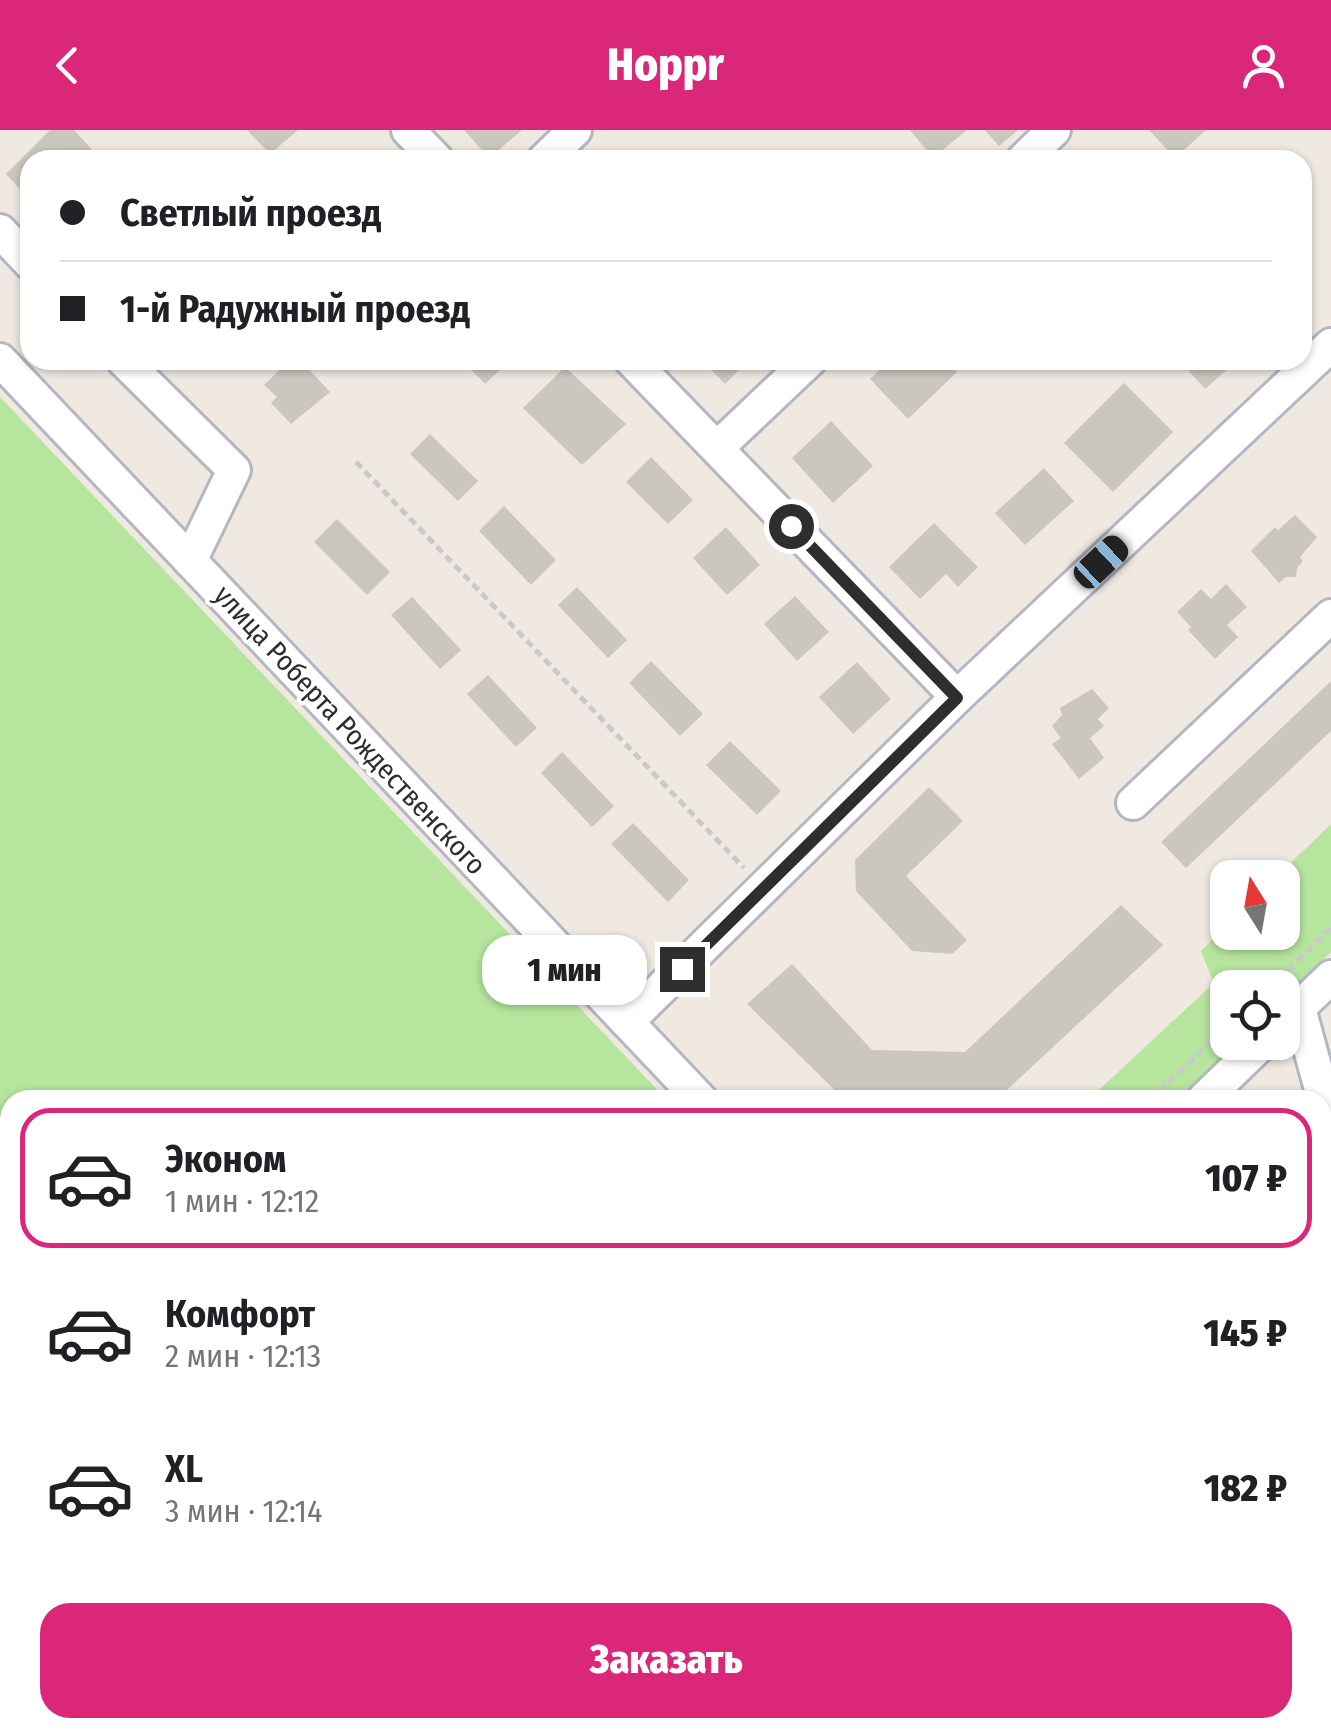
<!DOCTYPE html>
<html lang="ru">
<meta charset="utf-8">
<style>
body{margin:0;font-family:"Fira Sans Condensed",sans-serif;background:#f2f2f2;color:#202124;height:100vh;display:flex;flex-direction:column;font-size:38px;white-space:nowrap}
*{box-sizing:border-box;margin:0}
p{font-size:32px;color:#757577}
.icon{flex:none;width:55px;height:55px;fill:none;stroke:currentColor;stroke-width:2;stroke-linecap:round;stroke-linejoin:round}
.map{position:relative;flex:1;overflow:hidden}
.sheet{position:absolute;left:0px;top:960px;width:1332px;height:648px;display:flex;flex-direction:column;background:#fff;border-radius:30px 30px 0 0;box-shadow:0 2px 8px #0004}
.sheet>*{flex:none}
.top-card{position:absolute;left:20px;top:20px;width:1292px;height:220px;border-radius:30px;box-shadow:0 2px 8px #0004;display:grid;align-content:center;height:220px;padding:0 40px;background:#fff}
.needle{width:65px;rotate:349deg}
.controls{position:absolute;left:1210px;top:730px;display:grid;gap:20px}
.controls a{display:grid;place-items:center;width:90px;height:90px;border-radius:20px;background:#fff;box-shadow:0 2px 8px #0004;font-size:50px}
.end{position:absolute;width:45px;height:45px;margin:-22px;border:12px solid #2e2e2e;background:#fff;box-shadow:0 0 0 5px #fff}
.from{border-radius:50%}
.bubble{position:absolute;height:70px;border-radius:30px;background:#fff;box-shadow:0 2px 8px #0004;font-size:32px;font-weight:800;line-height:70px;text-align:center}
.car{position:absolute;width:30px;height:60px;margin:-30px -15px;border-radius:12px;box-shadow:0 0 8px 2px #0007;background:linear-gradient(#222 24%,#8ab4d8 0 40%,#222 0 76%,#8ab4d8 0 86%,#222 0)}
.top-card b{display:flex;align-items:center;gap:35px;height:95px;font-size:38px}
.top-card b+b{border-top:2px solid #e0e0e0}
.top-card i{width:25px;height:25px;background:#202124}
ul{padding:18px 0 0;list-style:none}
li{display:flex;align-items:center;gap:30px;height:140px;margin:0 20px 15px;padding:0 20px;border:5px solid transparent;border-radius:30px}
li div{flex:1}
li b{display:block;font-size:38px}
li em{font-style:normal;font-weight:800}
li.on{border-color:#db2777}
li>.icon{width:90px;height:90px;stroke-width:1.5}
.cta{display:flex;gap:20px;margin-top:auto;padding:20px 40px}
.cta a{flex:1;height:115px;border-radius:30px;background:#db2777;color:#fff;font-size:40px;font-weight:800;line-height:115px;text-align:center}
header{display:flex;justify-content:space-between;align-items:center;height:130px;padding:0 40px;background:#db2777;color:#fff;font-size:45px;font-weight:800}
.map>svg:first-child{display:block}
.green{fill:#b6e59e}
.building{fill:#cbc7bf}
.lines{fill:none;stroke-linecap:round;stroke-linejoin:round}
.minor-casing{stroke:#b4b7c1;stroke-width:38}
.path{stroke:#c9c9c9;stroke-width:5;stroke-dasharray:8 5;stroke-linecap:butt}
.minor{stroke:#fff;stroke-width:32}
.route{stroke:#2e2e2e;stroke-width:12}
.labels{text-anchor:middle;dominant-baseline:central;stroke-width:8;stroke-linejoin:round;paint-order:stroke}
.street-label{font-size:28px;fill:#2e2e2e;stroke:#fff}
</style>
<header><svg class="icon" aria-label="back" viewBox="0 0 24 24"><path d="M15 5l-7 7 7 7"/></svg>Hoppr<svg class="icon" aria-label="person" viewBox="0 0 24 24"><circle cx="12" cy="8" r="4"/><path d="M4 21q1-7 8-7t8 7"/></svg></header>
<div class="map">
<svg width="1331" height="1606" viewBox="0 0 1331 1606">
<rect width="100%" height="100%" fill="#efe9e1"/>
<g class="green">
<path d="M0,267L667,970H10V1598H527L518,1606H0Z"/>
<path d="M1331,694V822L1283,869L1282,858H1228V912L1238,913L1178,970H1088L1214,853L1201,821L1227,795L1228,802H1282V748L1276,747Z"/>
</g>
<g class="building">
<path d="M50,0H74L98,26L94,30H30V70L6,44Z"/>
<path d="M247,0H298L270,24Z"/>
<path d="M464,0H522L489,28Z"/>
<path d="M910,0H967L933,28Z"/>
<path d="M985,0H1018L999,16Z"/>
<path d="M1149,0H1206L1175,28Z"/>
<path d="M290,230H300L330,262L291,294L271,273L277,267L264,255Z"/>
<path d="M462,230H510L485,254Z"/>
<path d="M702,230H749L725,254Z"/>
<path d="M890,230H946L957,242L908,289L870,249Z"/>
<path d="M1179,230H1238L1205,259Z"/>
<path d="M565,237L626,294L582,335L523,278Z"/>
<path d="M1124,253L1173,302L1113,362L1064,313Z"/>
<path d="M831,291L873,336L833,373L792,328Z"/>
<path d="M430,304L478,351L458,371L410,324Z"/>
<path d="M651,327L693,370L668,394L626,352Z"/>
<path d="M1044,338L1074,371L1025,415L995,383Z"/>
<path d="M504,376L556,430L531,455L479,401Z"/>
<path d="M1295,385L1317,407L1300,427L1303,431L1297,438L1296,447H1286L1279,453L1251,421L1275,397L1278,400Z"/>
<path d="M337,389L390,442L367,465L314,412Z"/>
<path d="M934,393L978,437L958,457L946,444L920,469L889,437Z"/>
<path d="M726,397L760,435L727,465L693,428Z"/>
<path d="M1226,454L1247,477L1227,495L1238,507L1215,529L1188,500L1191,497L1177,482L1201,459L1211,469Z"/>
<path d="M577,457L627,510L608,528L558,475Z"/>
<path d="M795,466L829,502L797,531L764,494Z"/>
<path d="M412,467L461,520L440,539L391,485Z"/>
<path d="M651,531L703,584L680,606L629,553Z"/>
<path d="M857,532L891,569L853,604L819,567Z"/>
<path d="M488,545L537,598L516,617L467,564Z"/>
<path d="M1331,551V601L1186,738L1161,712Z"/>
<path d="M1092,559L1109,578L1098,589L1104,596L1090,608L1104,628L1079,649L1052,614L1061,608L1052,596L1062,585L1060,578Z"/>
<path d="M730,611L781,661L757,685L706,635Z"/>
<path d="M562,622L614,676L592,697L541,643Z"/>
<path d="M929,657L963,691L906,746L967,810L952,824L912,821L856,761L855,730Z"/>
<path d="M633,693L689,750L668,772L611,714Z"/>
<path d="M1121,775L1163,815L996,970H845L747,874L792,834L872,920L965,922Z"/>
<path d="M1322,1081L1331,1089V1140L1322,1148Z"/>
<path d="M1331,1293V1372L1322,1380V1301Z"/>
<path d="M0,1339L10,1349V1598H204L195,1606H0Z"/>
<path d="M1331,1449V1520L1322,1511V1457Z"/>
</g>
<g class="lines">
<defs>
<g id="minor">
<path d="M408,0L437,30"/>
<path d="M544,30L575,0"/>
<path d="M1023,30L1054,0"/>
<path d="M0,101L30,133"/>
<path d="M0,230L701,970"/>
<path d="M123,230L234,340L190,431"/>
<path d="M631,230L957,567"/>
<path d="M717,318L810,230"/>
<path d="M1133,673L1331,486"/>
<path d="M1299,878L1331,996"/>
<path d="M627,892L957,567L1331,215"/>
<path d="M1284,892L1331,847"/>
<path d="M1203,970L1263,912"/>
<path d="M1322,1195L1331,1186"/>
<path d="M1322,1441L1331,1433"/>
<path d="M889,1598L897,1606"/>
<path d="M1295,1598L1302,1606"/>
<path d="M547,1606L555,1598"/>
<path d="M746,1606L754,1598"/>
</g>
</defs>
<use href="#minor" class="minor-casing"/>
<g class="path">
<path d="M356,332L744,738"/>
<path d="M1269,858L1331,798"/>
<path d="M1150,970L1228,896"/>
<path d="M487,1606L496,1598"/>
</g>
<use href="#minor" class="minor"/>
</g>
<g class="lines">
<path class="route" d="M682,839L957,568L791,396"/>
</g>
<g class="labels">
<g class="street-label">
<text transform="translate(350 600) rotate(47)">улица Роберта Рождественского</text>
</g>
</g>
</svg>
<div class="controls">
<a><svg class="needle" viewBox="-14 -14 28 28"><path d="M0-13l5 13h-10z" fill="#e53935"/><path d="M0 13l5-13h-10z" fill="#757577"/></svg></a>
<a><svg class="icon" aria-label="locate" viewBox="0 0 24 24"><circle cx="12" cy="12" r="6"/><path d="M12 2v4M12 18v4M2 12h4M18 12h4"/></svg></a>
</div>
<i class="end from" style="left:791px;top:396px"></i>
<i class="end" style="left:682px;top:839px"></i>
<div class="bubble" style="left:482px;top:805px;width:165px">1 мин</div>
<i class="car" style="left:1101px;top:432px;rotate:47deg"></i>
<div class="top-card">
<b><i class="from"></i>Светлый проезд</b>
<b><i></i>1-й Радужный проезд</b>
</div>
<section class="sheet">
<ul>
<li class="on"><svg class="icon" aria-label="car" viewBox="0 0 24 24"><path d="M5 17H2v-5l4-1 3-4h7l3 4 3 1v5h-3M9 17h6M6 11h13"/><circle cx="7" cy="17" r="2"/><circle cx="17" cy="17" r="2"/></svg><div><b>Эконом</b><p>1 мин · 12:12</p></div><em>107 ₽</em></li>
<li><svg class="icon" aria-label="car" viewBox="0 0 24 24"><path d="M5 17H2v-5l4-1 3-4h7l3 4 3 1v5h-3M9 17h6M6 11h13"/><circle cx="7" cy="17" r="2"/><circle cx="17" cy="17" r="2"/></svg><div><b>Комфорт</b><p>2 мин · 12:13</p></div><em>145 ₽</em></li>
<li><svg class="icon" aria-label="car" viewBox="0 0 24 24"><path d="M5 17H2v-5l4-1 3-4h7l3 4 3 1v5h-3M9 17h6M6 11h13"/><circle cx="7" cy="17" r="2"/><circle cx="17" cy="17" r="2"/></svg><div><b>XL</b><p>3 мин · 12:14</p></div><em>182 ₽</em></li>
</ul>
<div class="cta"><a>Заказать</a></div>
</section>
</div>
